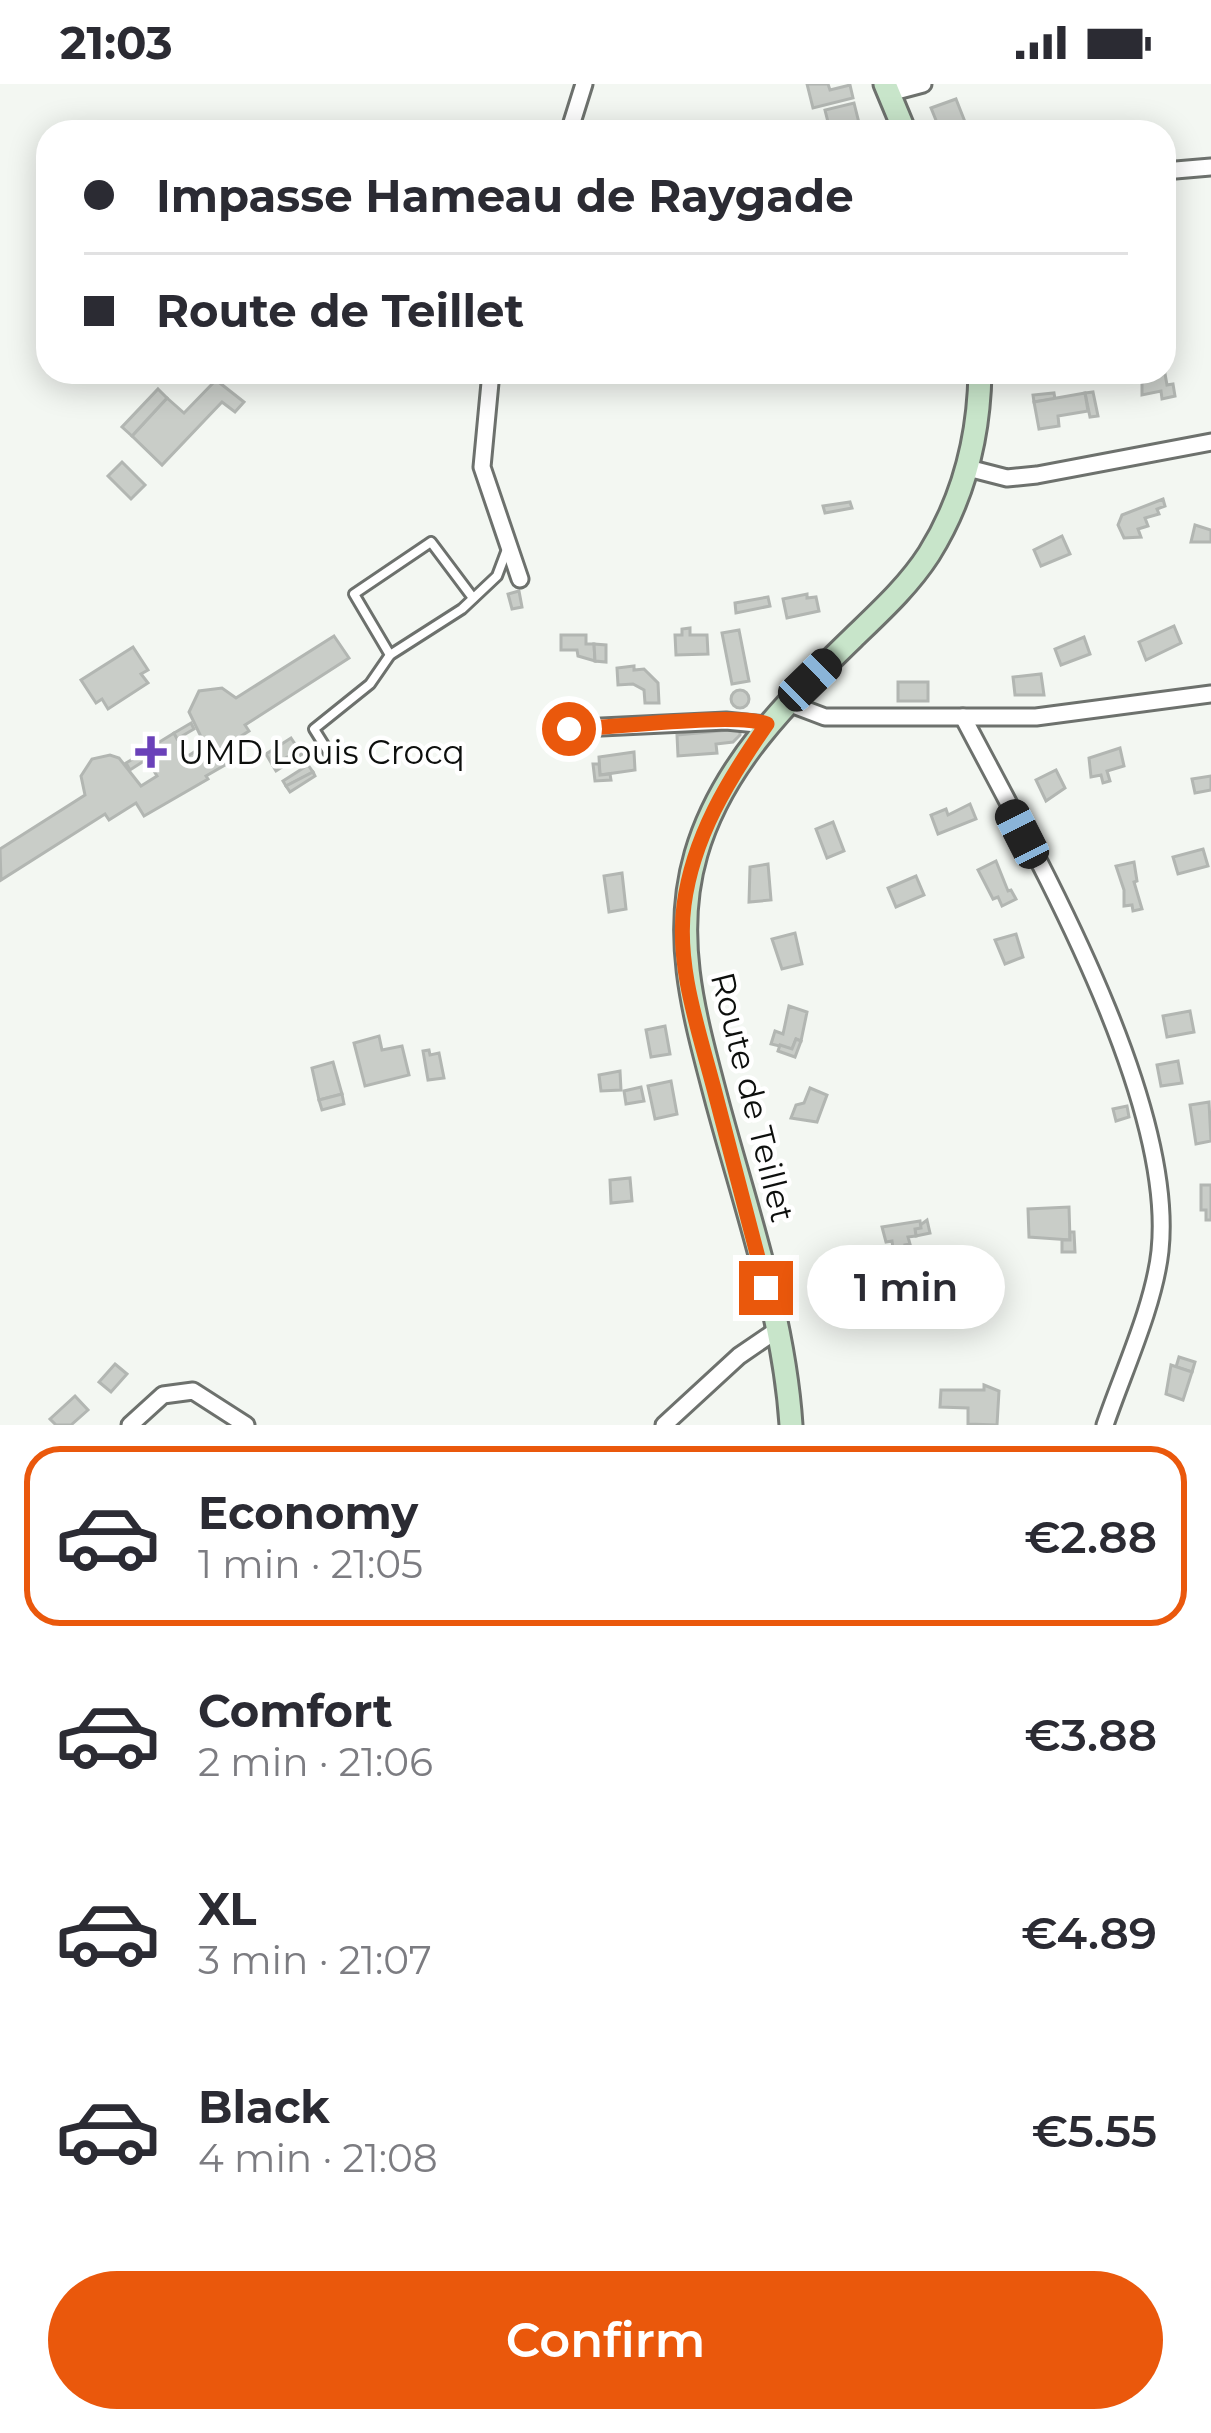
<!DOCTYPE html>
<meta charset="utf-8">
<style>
body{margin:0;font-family:Montserrat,sans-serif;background:#f2f2f3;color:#2b2b33;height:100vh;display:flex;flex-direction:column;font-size:45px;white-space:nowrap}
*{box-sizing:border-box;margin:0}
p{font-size:39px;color:#7c7c81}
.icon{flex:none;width:66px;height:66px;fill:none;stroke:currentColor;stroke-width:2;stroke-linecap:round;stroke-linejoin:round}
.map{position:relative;height:1341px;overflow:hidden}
.panel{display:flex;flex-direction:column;background:#fff;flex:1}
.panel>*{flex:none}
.hud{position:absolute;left:36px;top:36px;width:1140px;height:264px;border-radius:36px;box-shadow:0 6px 30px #0003;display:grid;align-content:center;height:264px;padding:0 48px;background:#fff}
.end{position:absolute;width:54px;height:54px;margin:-27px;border:15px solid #ea580c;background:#fff;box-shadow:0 0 0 6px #fff}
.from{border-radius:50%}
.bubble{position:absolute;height:84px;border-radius:42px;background:#fff;box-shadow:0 6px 30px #0003;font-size:39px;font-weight:600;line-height:84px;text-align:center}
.car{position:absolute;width:36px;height:72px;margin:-36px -18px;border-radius:15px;box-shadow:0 0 9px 3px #0007;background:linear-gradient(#222 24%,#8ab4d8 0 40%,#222 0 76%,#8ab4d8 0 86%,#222 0)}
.hud b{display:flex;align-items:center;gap:42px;height:114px;font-size:45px}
.hud b+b{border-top:3px solid #e1e1e2}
.hud i{width:30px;height:30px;background:#2b2b33}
ul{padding:21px 0 0;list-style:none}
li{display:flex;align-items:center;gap:36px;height:180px;margin:0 24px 18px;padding:0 24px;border:6px solid transparent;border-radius:36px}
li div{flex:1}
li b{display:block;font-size:45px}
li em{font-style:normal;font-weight:600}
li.selected{border-color:#ea580c}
li>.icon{width:108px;height:108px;stroke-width:1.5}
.cta{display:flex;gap:24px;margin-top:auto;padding:24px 48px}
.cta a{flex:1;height:138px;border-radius:72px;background:#ea580c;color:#fff;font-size:48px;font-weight:600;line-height:138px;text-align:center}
.status{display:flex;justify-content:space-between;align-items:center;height:84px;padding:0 60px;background:#fff;direction:ltr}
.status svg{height:33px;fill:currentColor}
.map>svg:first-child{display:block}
.building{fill:#c9cdc8;stroke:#b2b6b2;stroke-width:3}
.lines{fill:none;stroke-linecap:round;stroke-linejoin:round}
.service-casing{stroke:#6d716d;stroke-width:14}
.minor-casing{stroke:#6d716d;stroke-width:21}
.secondary-casing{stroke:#6d716d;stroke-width:27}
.service{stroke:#fff;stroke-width:8}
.minor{stroke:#fff;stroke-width:15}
.secondary{stroke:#c8e5ca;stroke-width:21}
.route{stroke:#ea580c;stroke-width:15}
.poi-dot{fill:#6a41b9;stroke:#fff;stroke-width:4.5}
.labels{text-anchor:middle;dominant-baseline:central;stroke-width:9;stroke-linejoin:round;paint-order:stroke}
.poi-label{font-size:33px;fill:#0d0f0d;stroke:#fff;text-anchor:start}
.street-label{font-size:33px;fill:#0d0f0d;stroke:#fff}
</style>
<div class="status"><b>21:03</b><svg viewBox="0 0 49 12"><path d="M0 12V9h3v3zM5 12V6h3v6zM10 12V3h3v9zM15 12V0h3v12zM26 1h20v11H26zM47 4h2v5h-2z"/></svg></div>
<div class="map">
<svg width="1211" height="1341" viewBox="0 0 1211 1341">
<rect width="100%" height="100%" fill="#f3f7f2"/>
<g class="building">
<path d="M807,0H828L830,6L850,1L853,14L813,24Z"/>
<path d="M956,15L969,48L940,46L931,24Z"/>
<path d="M854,19L859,39L830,46L825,26Z"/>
<path d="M1119,38L1123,48H1095Z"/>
<path d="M1164,284L1167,301L1173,300L1175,312L1162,315L1161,307L1142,311V288H1164Z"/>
<path d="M216,296L244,318L235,328L222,318L162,381L132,352L167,314L184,329Z"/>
<path d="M158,305L167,314L132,352L122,343Z"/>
<path d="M1093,308L1098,332L1090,333L1085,309Z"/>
<path d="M1054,309L1055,315L1034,318L1033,311Z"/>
<path d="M1085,309L1088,327L1058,332L1059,342L1039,345L1034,318Z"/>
<path d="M122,378L145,401L131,415L108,392Z"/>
<path d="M1163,415L1165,422L1157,425L1159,430L1145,434L1148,442L1138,445L1141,453L1124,454L1118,441L1122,431Z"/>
<path d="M850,418L852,424L825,429L823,422Z"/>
<path d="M1195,441L1211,446V458H1191Z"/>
<path d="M1062,452L1070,470L1041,482L1034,466Z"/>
<path d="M519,507L522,523L512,525L508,510Z"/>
<path d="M807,510V514L816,513L819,527L787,534L783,515Z"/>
<path d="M768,513L770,522L736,529L735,519Z"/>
<path d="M1174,542L1181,559L1146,576L1139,558Z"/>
<path d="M690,544V551H707L708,570L676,571L675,551H682V545Z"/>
<path d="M739,546L749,597L732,600L722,549Z"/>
<path d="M561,551H586V560H594L595,577L578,572L577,566H561Z"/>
<path d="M334,552L349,574L245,641L249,647L216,668L225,681L206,692L208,695L144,732L136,719L109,736L105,730L1,796L0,765L85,711L81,692L92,675L110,671L119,674L141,702L157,692L140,664L150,657L153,662L174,649L188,672L205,661L189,628L199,607L222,604L236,614Z"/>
<path d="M1084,553L1090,570L1061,581L1055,565Z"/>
<path d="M594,560L606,561V578L595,577Z"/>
<path d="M133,563L148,586L141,590L148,599L108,625L102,615L96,619L81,596Z"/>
<path d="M634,582V586L644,585L658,599L659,619H645L644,606L633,600L618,601L617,584Z"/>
<path d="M1041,590L1044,611H1015L1013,593Z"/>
<rect x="898" y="598" width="30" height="19"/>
<circle cx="740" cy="615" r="9"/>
<path d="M191,639L194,645L177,655L174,649Z"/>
<path d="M740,645V651L733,658L716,660L717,669L678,672L677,651Z"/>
<path d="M291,654L299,666L273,682L266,670Z"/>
<path d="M1120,664L1124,682L1107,687L1110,697L1103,699L1101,691L1091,693L1089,674Z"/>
<path d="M299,666L302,670L276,687L273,682Z"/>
<path d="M634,668L635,686L600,691L599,673Z"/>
<path d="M143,669L147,675L130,686L126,679Z"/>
<path d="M593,680H599L600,691L610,690L611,696L595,697Z"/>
<path d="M308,681L313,688L286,702L283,697Z"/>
<path d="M1056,686L1065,704L1046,717L1036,696Z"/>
<path d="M313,688L315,692L290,708L286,702Z"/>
<path d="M1211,692V706L1195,709L1192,695Z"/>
<path d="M970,720L976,735L938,750L931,731L946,725L948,731Z"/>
<path d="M833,738L844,767L827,774L816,745Z"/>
<path d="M1203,765L1208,782L1178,790L1173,773Z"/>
<path d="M996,777L1008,807L1011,806L1016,815L1002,822L998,813L993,815L978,786Z"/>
<path d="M1134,778L1137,797L1134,798L1142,825L1133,827L1132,821L1124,822V806L1116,782Z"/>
<path d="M768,780L771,816L749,818L750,783Z"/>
<path d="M622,789L626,825L609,828L604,792Z"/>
<path d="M916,792L924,811L896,823L888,804Z"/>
<path d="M795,849L802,880L782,885L772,855Z"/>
<path d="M1016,850L1023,873L1005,880L995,856Z"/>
<path d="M789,922L807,928L801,957L796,955L792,965L771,960L775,947L783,950Z"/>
<path d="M1190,927L1194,948L1167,953L1163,932Z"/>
<path d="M665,942L670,970L651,973L646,946Z"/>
<path d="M379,952L382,966L402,962L409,991L365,1002L354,959Z"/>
<path d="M796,955L801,957L795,973L778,967L780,961L792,965Z"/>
<path d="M429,966L430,971L439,969L444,994L428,996L423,967Z"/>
<path d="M1178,977L1182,999L1161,1002L1157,981Z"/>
<path d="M333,978L342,1010L319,1016L312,984Z"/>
<path d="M620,987L621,1006L601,1007L599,991Z"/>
<path d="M671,997L677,1030L655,1035L648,1002Z"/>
<path d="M641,1003L644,1017L626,1020L624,1007Z"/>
<path d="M810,1004L827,1011L817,1038L791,1034L796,1021L804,1019Z"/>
<path d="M342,1010L344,1020L322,1026L319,1016Z"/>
<path d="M1209,1018L1211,1057L1196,1060L1190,1021Z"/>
<path d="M1127,1022L1129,1033L1116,1037L1113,1025Z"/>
<path d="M630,1094L632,1117L611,1119L610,1096Z"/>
<path d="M1201,1101H1211V1136H1206V1126H1201Z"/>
<path d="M1069,1123L1070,1156L1029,1153L1028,1125Z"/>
<path d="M927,1136L930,1149L916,1152L915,1145Z"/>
<path d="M920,1137L921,1144L915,1145L916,1152L908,1153L910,1160L905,1161L910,1181L890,1185L886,1165L893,1164L892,1157L886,1158L882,1143Z"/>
<path d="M1070,1148H1074L1075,1168H1062V1156H1070Z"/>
<path d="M1179,1273L1195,1278L1192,1288L1176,1283Z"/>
<path d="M115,1280L127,1290L111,1308L99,1298Z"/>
<path d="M1171,1281L1192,1288L1183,1316L1166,1310Z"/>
<path d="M984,1301L999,1307L997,1341L968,1340V1324L940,1323L941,1306H984Z"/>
<path d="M75,1312L88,1326L71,1341H56L50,1335Z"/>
</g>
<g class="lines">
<defs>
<g id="service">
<path d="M390,571L354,510L431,458L473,514"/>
<path d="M329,669L314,645L370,600L390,571L462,525L497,492L506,468"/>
</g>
<g id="minor">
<path d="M889,9L923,0"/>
<path d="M569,48L584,0"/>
<path d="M1164,87L1211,83"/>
<path d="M491,288L482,383L520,495"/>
<path d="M968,384L1007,394L1037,391L1211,358"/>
<path d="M788,619L825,633H1036L1211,610"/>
<path d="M963,633C1034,769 1176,1014 1160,1167C1154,1222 1123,1288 1105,1341"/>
<path d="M560,645L726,637L767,641"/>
<path d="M130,1341L163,1311L193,1307L246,1341"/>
<path d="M664,1341L739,1272L777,1246"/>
</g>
<g id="secondary">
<path d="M885,0L905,48"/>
<path d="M791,1341C784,1233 746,1125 718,1021C696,937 671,856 696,770C722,680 790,615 856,551C882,526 909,501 929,470C964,414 979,354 980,288"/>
</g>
</defs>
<use href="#service" class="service-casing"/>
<use href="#minor" class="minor-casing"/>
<use href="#secondary" class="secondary-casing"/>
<use href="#service" class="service"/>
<use href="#minor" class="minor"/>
<use href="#secondary" class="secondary"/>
</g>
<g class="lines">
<path class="route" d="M569,645C611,644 736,628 767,640C728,696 693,753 684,821C676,881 698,944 713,1001C731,1069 749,1137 766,1204"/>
</g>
<path class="poi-dot" d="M145 650h12v12h12v12h-12v12h-12v-12h-12v-12h12z"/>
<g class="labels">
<g class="poi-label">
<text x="178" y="668">UMD Louis Crocq</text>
</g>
<g class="street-label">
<text transform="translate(753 1013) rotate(76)">Route de Teillet</text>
</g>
</g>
</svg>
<i class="end from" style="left:569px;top:645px"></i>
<i class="end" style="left:766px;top:1204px"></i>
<div class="bubble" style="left:807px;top:1161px;width:198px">1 min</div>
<i class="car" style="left:810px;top:596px;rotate:46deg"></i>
<i class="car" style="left:1022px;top:750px;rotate:333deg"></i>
<div class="hud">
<b><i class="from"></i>Impasse Hameau de Raygade</b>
<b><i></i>Route de Teillet</b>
</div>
</div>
<section class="panel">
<ul>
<li class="selected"><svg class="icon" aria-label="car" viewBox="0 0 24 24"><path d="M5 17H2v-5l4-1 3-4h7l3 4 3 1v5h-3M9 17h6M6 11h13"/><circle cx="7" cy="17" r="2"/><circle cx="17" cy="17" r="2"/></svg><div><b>Economy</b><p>1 min · 21:05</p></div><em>€2.88</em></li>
<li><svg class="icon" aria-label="car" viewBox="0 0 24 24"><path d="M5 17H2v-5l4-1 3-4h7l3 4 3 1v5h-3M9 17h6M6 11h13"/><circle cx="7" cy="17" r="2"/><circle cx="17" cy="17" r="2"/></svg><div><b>Comfort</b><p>2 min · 21:06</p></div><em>€3.88</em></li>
<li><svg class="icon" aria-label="car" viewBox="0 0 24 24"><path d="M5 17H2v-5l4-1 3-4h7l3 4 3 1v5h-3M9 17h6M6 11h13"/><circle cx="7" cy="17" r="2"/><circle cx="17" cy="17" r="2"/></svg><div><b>XL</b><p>3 min · 21:07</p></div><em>€4.89</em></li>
<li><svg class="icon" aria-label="car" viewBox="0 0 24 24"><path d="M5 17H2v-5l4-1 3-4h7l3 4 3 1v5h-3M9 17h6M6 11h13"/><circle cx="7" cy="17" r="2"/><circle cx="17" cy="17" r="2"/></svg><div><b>Black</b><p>4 min · 21:08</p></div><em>€5.55</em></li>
</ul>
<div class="cta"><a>Confirm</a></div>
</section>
